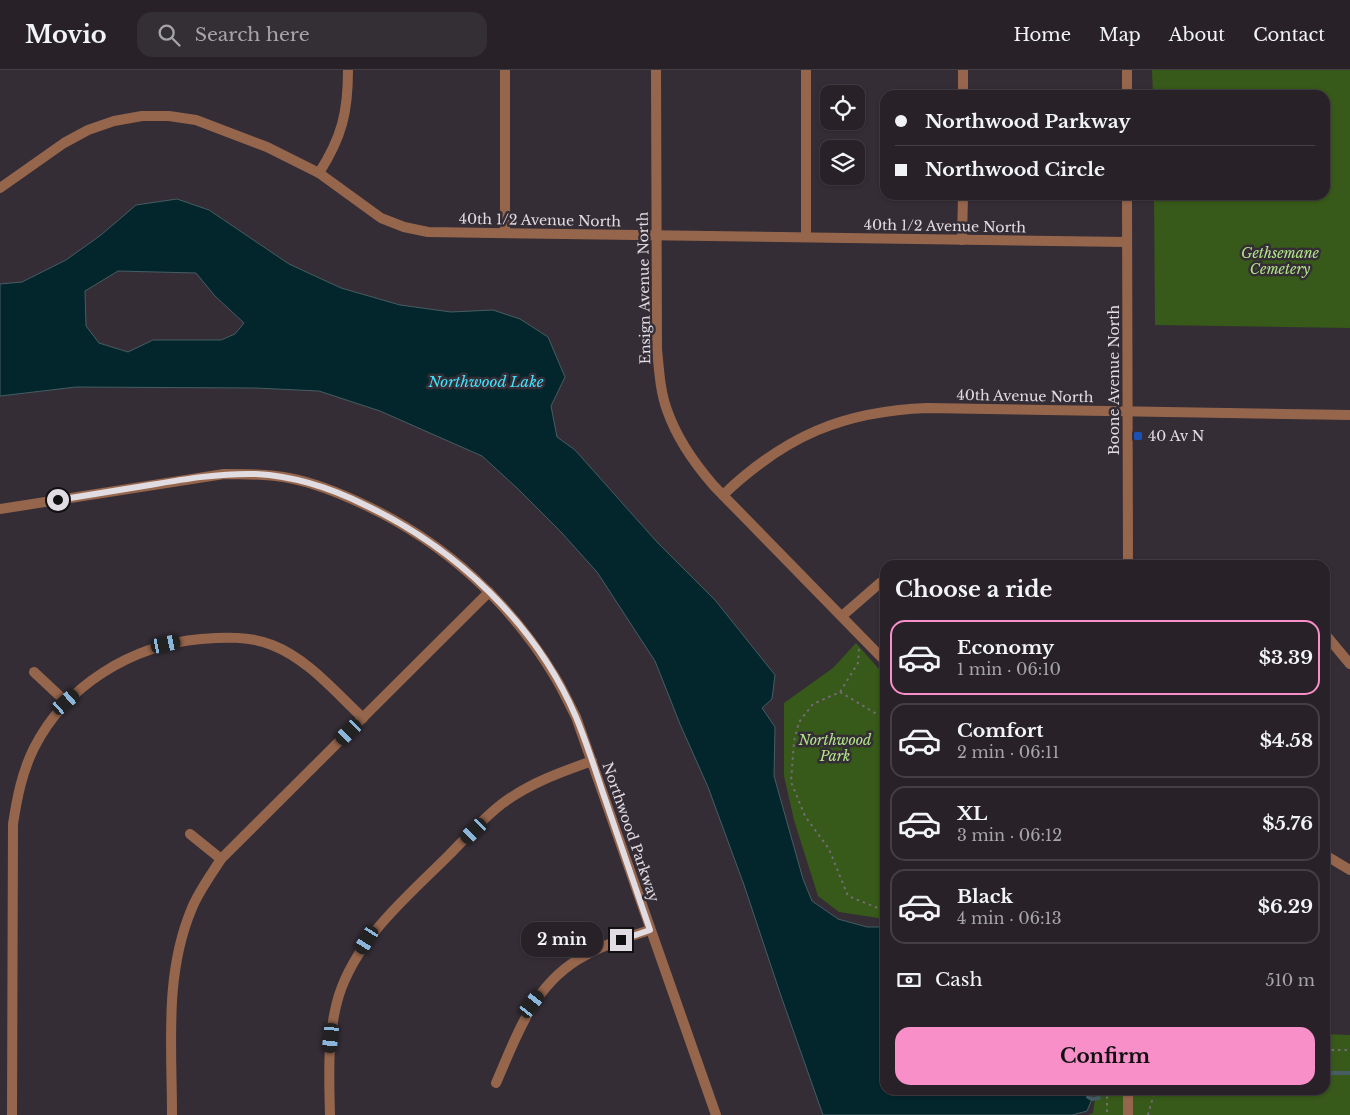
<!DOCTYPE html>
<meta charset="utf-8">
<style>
body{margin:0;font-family:"Libre Baskerville",serif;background:#342f34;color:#f1f3f6;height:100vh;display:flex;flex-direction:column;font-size:19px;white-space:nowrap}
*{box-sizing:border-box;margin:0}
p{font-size:16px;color:#a5a4a8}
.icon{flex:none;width:28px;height:28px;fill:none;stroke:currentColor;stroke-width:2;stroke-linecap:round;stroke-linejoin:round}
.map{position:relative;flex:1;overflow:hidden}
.side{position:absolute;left:880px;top:490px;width:450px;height:535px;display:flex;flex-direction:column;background:#282228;border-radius:15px;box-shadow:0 1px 4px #0004,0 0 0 1px #443f45}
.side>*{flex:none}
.hud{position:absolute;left:880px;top:20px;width:450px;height:110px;border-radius:15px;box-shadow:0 1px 4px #0004,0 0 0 1px #443f45;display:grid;align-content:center;height:110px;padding:0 15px;background:#282228}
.buttons{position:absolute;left:820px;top:15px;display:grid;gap:10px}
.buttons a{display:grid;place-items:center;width:45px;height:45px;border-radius:10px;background:#282228;box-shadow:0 1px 4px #0004,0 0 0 1px #443f45;font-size:25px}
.end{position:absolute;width:22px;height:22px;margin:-11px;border:6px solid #e1dce2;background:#111;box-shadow:0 0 0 2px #111}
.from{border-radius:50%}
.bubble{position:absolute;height:35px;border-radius:15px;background:#282228;box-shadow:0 1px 4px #0004,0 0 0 1px #443f45;font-size:16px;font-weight:700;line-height:35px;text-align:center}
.car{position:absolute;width:15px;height:30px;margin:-15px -8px;border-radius:6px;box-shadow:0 0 4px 1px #0007;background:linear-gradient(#222 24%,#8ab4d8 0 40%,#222 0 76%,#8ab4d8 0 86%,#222 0)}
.hud b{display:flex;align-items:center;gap:18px;height:48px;font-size:19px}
.hud b+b{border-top:1px solid #443f45}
.hud i{width:12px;height:12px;background:#f1f3f6}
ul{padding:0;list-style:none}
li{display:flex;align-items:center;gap:15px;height:75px;margin:0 10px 8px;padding:0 5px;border:2px solid #443f45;border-radius:15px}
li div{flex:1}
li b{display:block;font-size:19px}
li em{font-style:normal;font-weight:700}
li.on{border-color:#f98fc8}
li>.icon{width:45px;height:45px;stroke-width:1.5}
h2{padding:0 15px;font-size:22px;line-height:60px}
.pay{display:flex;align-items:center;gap:12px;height:55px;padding:0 15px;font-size:19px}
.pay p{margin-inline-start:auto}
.cta{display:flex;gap:10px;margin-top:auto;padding:10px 15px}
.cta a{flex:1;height:58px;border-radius:15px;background:#f98fc8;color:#111;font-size:20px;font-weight:700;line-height:58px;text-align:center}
header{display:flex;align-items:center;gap:30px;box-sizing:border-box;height:70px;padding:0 25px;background:#282228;border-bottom:1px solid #443f45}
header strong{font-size:24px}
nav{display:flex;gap:28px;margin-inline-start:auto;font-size:18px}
.search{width:350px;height:45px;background:#342f34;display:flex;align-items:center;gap:12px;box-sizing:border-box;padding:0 18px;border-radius:15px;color:#a5a4a8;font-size:19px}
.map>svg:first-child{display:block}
.green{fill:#375919}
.water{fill:#02262c;stroke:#455d63;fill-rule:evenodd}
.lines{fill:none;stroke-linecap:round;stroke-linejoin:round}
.stream{stroke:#455d63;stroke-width:4}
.path{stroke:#736c74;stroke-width:2;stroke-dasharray:2.5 4;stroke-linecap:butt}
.minor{stroke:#96664c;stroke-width:10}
.tertiary{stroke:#96664c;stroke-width:10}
.route{stroke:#e1dce2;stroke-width:6}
.transit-dot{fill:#1a4fb4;stroke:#352d36;stroke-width:2}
.labels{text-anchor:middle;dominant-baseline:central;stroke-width:5;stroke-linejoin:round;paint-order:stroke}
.street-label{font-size:14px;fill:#e1dce2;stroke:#352d36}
.park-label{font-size:14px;font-style:italic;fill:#b0e589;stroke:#352d36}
.poi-label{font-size:14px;fill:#e1dce2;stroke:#352d36;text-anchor:start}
.water-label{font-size:15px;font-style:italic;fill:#3ee1fa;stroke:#352d36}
</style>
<header>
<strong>Movio</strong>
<div class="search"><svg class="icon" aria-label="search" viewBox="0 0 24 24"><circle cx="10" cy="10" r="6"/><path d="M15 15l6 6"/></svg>Search here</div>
<nav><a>Home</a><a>Map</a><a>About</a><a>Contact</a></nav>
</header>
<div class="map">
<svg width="1350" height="1045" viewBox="0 0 1350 1045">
<rect width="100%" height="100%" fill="#352d36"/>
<g class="green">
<path d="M1152,0H1350V258L1155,255L1154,125H1325V25H1153Z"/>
<path d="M856,573L885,606V849L839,842L818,826L794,750L784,706V633L833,598Z"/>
<path d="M1325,964L1350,965V1045H1088L1093,1043L1096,1020H1325Z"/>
</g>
<path class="water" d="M177,129L209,140L289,194L341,218L400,235L451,242L493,240L520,249L548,267L565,307L551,336L557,367L575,380L656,471L715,530L775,605L772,629L762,638L775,657L774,706L803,809L812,831L838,849L867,857H885V1020H1092V1029L1087,1041L1072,1045H823L780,923L744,815L708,717L680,654L655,591L597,502L561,462L517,418L482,386L380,341L319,321L256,318L76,317L0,326V214L22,212L66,190L101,165L136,135ZM118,201L196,203L215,226L244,253L235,264L221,270H153L128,282L99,273L86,256L85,221Z"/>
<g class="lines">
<g class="stream">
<path d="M1325,1003H1350"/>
<path d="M1088,1027L1092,1029L1099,1028"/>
</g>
<g class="path">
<path d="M859,579L858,593L840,622L813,634L799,652L794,671L791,712L805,746L829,779L848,826L885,841"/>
<path d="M840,622L885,649"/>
<path d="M1325,980H1350"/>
<path d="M1107,1020V1045"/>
<path d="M1148,1045L1155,1020"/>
</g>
<g class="minor">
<path d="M656,0L657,279C659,299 660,321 667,340C677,369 694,393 714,416L885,591"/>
<path d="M806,0V167"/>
<path d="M963,25V0"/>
<path d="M319,103C342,67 348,42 348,0"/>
<path d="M0,118L64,73L88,60L114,51L142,46H169L196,50L267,77L319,103L381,148L404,157L428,162L1127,172"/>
<path d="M505,163V0"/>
<path d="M962,170L963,125"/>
<path d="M723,425C785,366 843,341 928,338L1350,345"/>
<path d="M0,439L224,404C246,404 267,404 289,408C316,413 342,424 367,436C445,473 511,533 555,607C563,620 569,634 576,647L716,1045"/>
<path d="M842,546L880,513L885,511"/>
<path d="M1325,564L1350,594"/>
<path d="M34,602L66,632"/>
<path d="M190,764L221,789"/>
<path d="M1325,785L1350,800"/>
<path d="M496,1013C518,963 534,912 586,885C606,874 628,867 650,860"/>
<path d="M12,1045L13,754C17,728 22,702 34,678C66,615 132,575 201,569C224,567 250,566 272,575C308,589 335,622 363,648"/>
<path d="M172,1045C172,975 164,904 192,838C199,821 211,805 221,789L489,522"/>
<path d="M330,1045C329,1004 327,964 339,925C358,867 407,827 448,786C466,768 483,748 503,733C530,713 561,702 592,691"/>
</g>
<g class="tertiary">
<path d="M1127,25V0"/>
<path d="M1127,125L1128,495"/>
<path d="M1128,1020V1045"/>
</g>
</g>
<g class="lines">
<path class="route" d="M58,430C89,425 119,420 150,415C185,409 220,403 256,404C294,406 331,418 365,435C456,478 536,554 576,647C586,671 594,696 602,720C618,766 634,813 650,860L621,870"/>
</g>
<rect class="transit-dot" x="1133" y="361" width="10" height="10" rx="2.5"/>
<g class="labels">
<g class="street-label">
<text transform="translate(540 150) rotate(1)">40th 1/2 Avenue North</text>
<text transform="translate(945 156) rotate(1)">40th 1/2 Avenue North</text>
<text transform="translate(644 218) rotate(-91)">Ensign Avenue North</text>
<text transform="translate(1114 310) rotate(-90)">Boone Avenue North</text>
<text transform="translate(1025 326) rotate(1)">40th Avenue North</text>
<text transform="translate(631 762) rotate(71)">Northwood Parkway</text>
</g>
<g class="park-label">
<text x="1280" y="183">Gethsemane<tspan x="1280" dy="16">Cemetery</tspan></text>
<text x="835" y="670">Northwood<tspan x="835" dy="16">Park</tspan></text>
</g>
<g class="poi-label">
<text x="1148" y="366">40 Av N</text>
</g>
<g class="water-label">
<text x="486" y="311">Northwood Lake</text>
</g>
</g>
</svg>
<div class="buttons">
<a><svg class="icon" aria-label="locate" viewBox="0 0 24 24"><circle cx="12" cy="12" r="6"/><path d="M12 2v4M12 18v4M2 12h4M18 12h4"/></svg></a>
<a><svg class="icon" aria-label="layers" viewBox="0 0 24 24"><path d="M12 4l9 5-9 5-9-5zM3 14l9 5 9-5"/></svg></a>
</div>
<i class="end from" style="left:58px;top:430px"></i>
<i class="end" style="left:621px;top:870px"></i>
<div class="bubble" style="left:521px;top:852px;width:82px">2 min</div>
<i class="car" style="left:166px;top:574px;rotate:78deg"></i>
<i class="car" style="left:66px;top:632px;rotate:49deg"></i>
<i class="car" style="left:349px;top:662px;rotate:226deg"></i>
<i class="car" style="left:474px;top:761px;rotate:226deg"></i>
<i class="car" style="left:367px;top:870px;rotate:212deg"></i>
<i class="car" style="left:532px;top:934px;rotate:37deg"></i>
<i class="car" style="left:331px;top:968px;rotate:186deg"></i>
<div class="hud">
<b><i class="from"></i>Northwood Parkway</b>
<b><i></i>Northwood Circle</b>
</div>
<section class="side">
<h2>Choose a ride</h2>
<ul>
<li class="on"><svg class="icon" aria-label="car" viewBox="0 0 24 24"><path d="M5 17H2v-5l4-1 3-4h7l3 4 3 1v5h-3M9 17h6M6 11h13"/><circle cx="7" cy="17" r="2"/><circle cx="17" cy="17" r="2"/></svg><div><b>Economy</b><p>1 min · 06:10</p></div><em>$3.39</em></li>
<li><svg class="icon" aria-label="car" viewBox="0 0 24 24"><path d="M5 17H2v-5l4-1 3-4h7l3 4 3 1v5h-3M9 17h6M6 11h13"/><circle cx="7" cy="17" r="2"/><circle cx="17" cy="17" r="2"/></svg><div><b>Comfort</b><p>2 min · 06:11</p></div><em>$4.58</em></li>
<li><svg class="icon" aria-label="car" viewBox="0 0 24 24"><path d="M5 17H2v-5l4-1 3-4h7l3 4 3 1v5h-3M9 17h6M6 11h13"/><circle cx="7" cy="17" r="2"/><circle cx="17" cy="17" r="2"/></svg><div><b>XL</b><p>3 min · 06:12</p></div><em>$5.76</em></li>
<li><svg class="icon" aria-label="car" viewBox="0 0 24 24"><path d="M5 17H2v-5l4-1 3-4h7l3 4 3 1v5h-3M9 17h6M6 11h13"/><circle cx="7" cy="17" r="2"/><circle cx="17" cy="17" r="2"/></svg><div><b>Black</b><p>4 min · 06:13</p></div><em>$6.29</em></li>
</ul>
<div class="pay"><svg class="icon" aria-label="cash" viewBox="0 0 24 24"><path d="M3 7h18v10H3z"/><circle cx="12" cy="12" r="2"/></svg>Cash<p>510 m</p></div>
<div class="cta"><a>Confirm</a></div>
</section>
</div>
